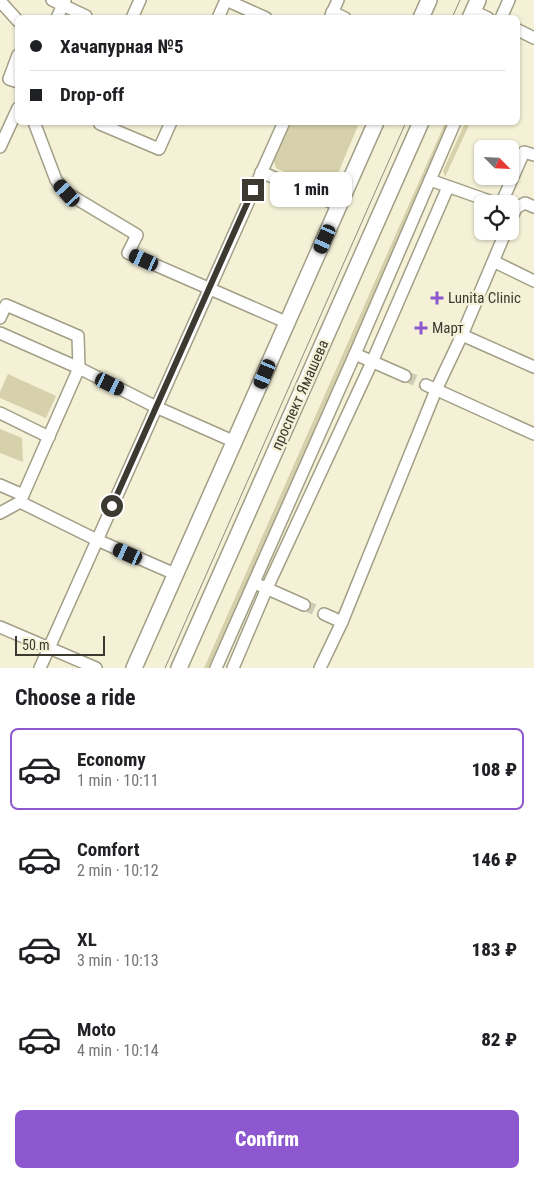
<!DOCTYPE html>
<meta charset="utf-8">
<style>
body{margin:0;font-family:"Roboto Condensed",sans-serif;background:#f2f2f2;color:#202124;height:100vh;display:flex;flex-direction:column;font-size:19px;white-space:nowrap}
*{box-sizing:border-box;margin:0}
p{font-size:16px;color:#757577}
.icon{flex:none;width:28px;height:28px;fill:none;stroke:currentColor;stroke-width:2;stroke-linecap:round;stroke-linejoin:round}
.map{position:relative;height:668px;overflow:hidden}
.side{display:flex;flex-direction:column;background:#fff;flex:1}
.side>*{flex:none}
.top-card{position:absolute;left:15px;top:15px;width:505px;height:110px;border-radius:8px;box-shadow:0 1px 4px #0004;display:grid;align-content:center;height:110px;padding:0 15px;background:#fff}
.needle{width:32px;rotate:114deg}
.controls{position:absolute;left:474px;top:140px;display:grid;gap:10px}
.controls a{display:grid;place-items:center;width:45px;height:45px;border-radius:8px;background:#fff;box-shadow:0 1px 4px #0004;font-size:25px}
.scale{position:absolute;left:15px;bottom:12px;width:90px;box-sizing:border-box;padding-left:5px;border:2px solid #3c3a30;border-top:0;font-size:14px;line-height:18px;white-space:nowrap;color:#3c3a30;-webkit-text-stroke:4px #f4f1d7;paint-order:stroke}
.end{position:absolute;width:22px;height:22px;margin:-11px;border:6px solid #3c3a30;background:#fff;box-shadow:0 0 0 2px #fff}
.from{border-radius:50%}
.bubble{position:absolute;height:35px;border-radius:8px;background:#fff;box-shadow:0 1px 4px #0004;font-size:16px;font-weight:800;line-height:35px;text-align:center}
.car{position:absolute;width:15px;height:30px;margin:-15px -8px;border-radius:6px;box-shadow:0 0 4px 1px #0007;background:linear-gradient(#222 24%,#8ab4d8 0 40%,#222 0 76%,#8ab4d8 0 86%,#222 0)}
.top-card b{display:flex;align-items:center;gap:18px;height:48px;font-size:19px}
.top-card b+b{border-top:1px solid #e0e0e0}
.top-card i{width:12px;height:12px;background:#202124}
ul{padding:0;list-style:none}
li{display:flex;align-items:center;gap:15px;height:82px;margin:0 10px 8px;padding:0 5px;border:2px solid transparent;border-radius:8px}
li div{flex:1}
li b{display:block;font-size:19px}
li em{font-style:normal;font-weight:800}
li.on{border-color:#8d57cf}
li>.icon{width:45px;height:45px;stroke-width:1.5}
h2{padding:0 15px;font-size:22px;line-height:60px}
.button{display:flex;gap:10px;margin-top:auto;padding:10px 15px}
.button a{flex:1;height:58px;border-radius:8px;background:#8d57cf;color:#fff;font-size:20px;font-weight:800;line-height:58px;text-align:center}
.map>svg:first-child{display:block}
.green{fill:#d6d1aa}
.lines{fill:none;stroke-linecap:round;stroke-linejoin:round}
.minor-tunnel{stroke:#cfccb6;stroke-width:11;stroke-dasharray:11 5.5;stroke-linecap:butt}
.minor-casing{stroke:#a29f87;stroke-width:14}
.major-casing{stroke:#a29f87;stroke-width:18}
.minor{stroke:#fff;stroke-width:11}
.major{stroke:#fff;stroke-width:15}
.tram{stroke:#908d7c;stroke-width:1}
.route{stroke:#3c3a30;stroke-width:6}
.poi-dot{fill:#8d57cf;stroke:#f4f1d7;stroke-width:2}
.labels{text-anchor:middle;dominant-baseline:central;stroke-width:5;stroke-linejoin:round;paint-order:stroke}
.poi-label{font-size:15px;fill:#3c3a30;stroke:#f4f1d7;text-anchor:start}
.street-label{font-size:15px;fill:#3c3a30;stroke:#f4f1d7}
</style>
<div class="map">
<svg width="534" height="668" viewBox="0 0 534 668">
<rect width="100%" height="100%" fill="#f4f1d7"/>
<g class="green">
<path d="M289,123H359L334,183L320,188L276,168L273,158Z"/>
<path d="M445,123H453L213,668H204Z"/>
<path d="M465,123H470L445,177L443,171Z"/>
<path d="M8,374L56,396L46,418L0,398V392Z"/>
<path d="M0,429L22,438L23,462L0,453Z"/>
</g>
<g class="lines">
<g class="minor-tunnel">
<path d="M405,376L426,385"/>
<path d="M304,605L324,614"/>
</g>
<defs>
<g id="minor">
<path d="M52,0L86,16"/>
<path d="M226,0L266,18"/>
<path d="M0,1L18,21"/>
<path d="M473,11L488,18"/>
<path d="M332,12L345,18"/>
<path d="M57,18L65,0"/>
<path d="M132,18L140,0"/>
<path d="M218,18L226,0"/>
<path d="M330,18L338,0"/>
<path d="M501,18L509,0"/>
<path d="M518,30L534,38"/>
<path d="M18,55L9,79L18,82"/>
<path d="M34,122L56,180L67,193L137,235L128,253L288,323"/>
<path d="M100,122V124L159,149L171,122"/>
<path d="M0,147L18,108"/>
<path d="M261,172L340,206"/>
<path d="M430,180L498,204"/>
<path d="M501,204L524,152L534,155"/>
<path d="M510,207L516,208L525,203L534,207"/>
<path d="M510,222L516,208"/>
<path d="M495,262L534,281"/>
<path d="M0,318L6,305L78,336L79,368L20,502L0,513"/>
<path d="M0,333L79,368L156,407L235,442"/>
<path d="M462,335L534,367"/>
<path d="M355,354L405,376"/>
<path d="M426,385L534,434"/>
<path d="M0,413L49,437"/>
<path d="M0,485L23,495"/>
<path d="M20,502L97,540L175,574"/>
<path d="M259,585L304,605"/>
<path d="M324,614L342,622"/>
<path d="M0,627L96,668"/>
<path d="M40,668L284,122"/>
<path d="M216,668L355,354L455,122"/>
<path d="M233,668L267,588L372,362L448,187"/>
<path d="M320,668L342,622L436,390L462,335L506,231"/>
</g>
<g id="major">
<path d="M421,18L429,0"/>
<path d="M470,18L478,0"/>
<path d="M134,668L376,122"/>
<path d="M179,668L421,122"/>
</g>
</defs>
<use href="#minor" class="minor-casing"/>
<use href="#major" class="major-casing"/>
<use href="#minor" class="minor"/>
<use href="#major" class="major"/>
<g class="tram">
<path d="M452,18L460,0"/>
<path d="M165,668L406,122"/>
</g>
</g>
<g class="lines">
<path class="route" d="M112,506L253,190"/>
</g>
<g class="poi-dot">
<path d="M434.5 290.5h5v5h5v5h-5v5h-5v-5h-5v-5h5z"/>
<path d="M418.5 320.5h5v5h5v5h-5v5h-5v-5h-5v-5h5z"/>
</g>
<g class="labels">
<g class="poi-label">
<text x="448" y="298">Lunita Clinic</text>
<text x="432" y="328">Март</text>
</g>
<g class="street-label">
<text transform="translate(300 395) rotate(-66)">проспект Ямашева</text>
</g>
</g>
</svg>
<div class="controls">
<a><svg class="needle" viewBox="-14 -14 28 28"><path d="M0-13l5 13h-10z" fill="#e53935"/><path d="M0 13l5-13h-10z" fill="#757577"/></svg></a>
<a><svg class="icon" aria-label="locate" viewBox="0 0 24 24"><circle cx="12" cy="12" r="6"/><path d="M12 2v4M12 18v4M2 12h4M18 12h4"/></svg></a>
</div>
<div class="scale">50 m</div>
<i class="end from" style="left:112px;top:506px"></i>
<i class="end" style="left:253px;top:190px"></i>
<div class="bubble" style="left:270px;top:172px;width:82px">1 min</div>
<i class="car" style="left:67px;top:193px;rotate:318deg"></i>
<i class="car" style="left:325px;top:239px;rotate:204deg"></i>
<i class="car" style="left:144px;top:260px;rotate:294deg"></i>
<i class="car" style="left:265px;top:374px;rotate:203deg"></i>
<i class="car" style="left:110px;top:384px;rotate:116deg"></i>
<i class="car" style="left:128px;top:554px;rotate:294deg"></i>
<div class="top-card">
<b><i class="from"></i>Хачапурная №5</b>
<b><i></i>Drop-off</b>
</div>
</div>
<section class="side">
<h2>Choose a ride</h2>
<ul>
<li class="on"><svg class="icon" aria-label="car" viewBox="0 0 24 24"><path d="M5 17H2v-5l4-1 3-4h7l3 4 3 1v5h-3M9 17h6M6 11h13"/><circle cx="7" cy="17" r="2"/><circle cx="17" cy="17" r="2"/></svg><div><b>Economy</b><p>1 min · 10:11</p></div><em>108 ₽</em></li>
<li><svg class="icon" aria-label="car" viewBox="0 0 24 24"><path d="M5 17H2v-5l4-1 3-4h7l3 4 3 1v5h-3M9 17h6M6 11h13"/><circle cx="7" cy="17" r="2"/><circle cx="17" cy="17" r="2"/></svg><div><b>Comfort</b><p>2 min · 10:12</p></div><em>146 ₽</em></li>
<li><svg class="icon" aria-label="car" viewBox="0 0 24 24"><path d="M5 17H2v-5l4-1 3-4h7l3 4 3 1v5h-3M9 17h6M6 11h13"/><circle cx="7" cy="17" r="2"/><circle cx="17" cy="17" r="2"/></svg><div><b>XL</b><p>3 min · 10:13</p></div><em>183 ₽</em></li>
<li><svg class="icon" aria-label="car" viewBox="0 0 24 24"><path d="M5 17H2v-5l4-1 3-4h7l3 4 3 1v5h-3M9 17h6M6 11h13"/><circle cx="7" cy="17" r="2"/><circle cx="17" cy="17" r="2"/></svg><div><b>Moto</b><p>4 min · 10:14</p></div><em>82 ₽</em></li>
</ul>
<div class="button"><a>Confirm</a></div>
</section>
